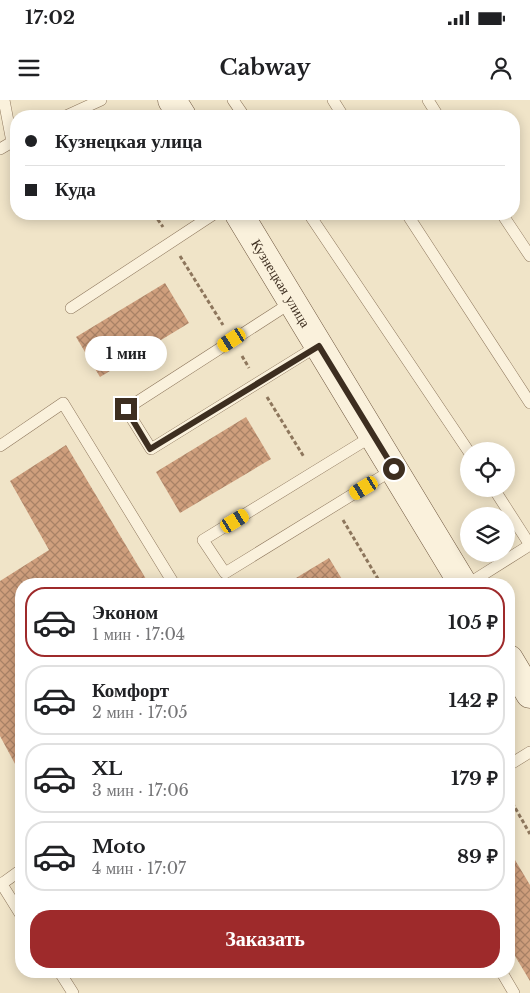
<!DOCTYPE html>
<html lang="ru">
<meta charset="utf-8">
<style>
body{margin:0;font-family:"Libre Baskerville",serif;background:#f2f2f2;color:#202124;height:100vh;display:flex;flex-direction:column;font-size:19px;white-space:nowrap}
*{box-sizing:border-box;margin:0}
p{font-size:16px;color:#757577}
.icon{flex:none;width:28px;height:28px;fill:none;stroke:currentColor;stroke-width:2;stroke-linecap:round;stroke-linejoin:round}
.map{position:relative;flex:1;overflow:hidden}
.details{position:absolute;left:15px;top:478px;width:500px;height:400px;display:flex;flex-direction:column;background:#fff;border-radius:20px;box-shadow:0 2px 12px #0003}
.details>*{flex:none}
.hud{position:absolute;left:10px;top:10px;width:510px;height:110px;border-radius:20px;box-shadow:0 2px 12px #0003;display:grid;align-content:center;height:110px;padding:0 15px;background:#fff}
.buttons{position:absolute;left:460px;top:342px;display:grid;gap:10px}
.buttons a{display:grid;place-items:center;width:55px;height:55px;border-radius:50%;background:#fff;box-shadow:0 2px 12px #0003;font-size:25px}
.end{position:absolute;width:22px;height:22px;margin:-11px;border:6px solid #3d2e20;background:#fff;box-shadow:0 0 0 2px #fff}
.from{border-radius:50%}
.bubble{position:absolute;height:35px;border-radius:18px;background:#fff;box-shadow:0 2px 12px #0003;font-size:16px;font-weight:700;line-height:35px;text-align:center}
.car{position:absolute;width:15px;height:30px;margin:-15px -8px;border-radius:6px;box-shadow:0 0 4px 1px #0007;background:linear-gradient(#f5c518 24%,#345 0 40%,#f5c518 0 76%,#345 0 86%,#f5c518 0)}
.hud b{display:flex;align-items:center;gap:18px;height:48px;font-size:19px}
.hud b+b{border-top:1px solid #e0e0e0}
.hud i{width:12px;height:12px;background:#202124}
ul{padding:9px 0 0;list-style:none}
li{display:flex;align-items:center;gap:15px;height:70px;margin:0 10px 8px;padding:0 5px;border:2px solid #e0e0e0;border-radius:20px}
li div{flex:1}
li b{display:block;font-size:19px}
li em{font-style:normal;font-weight:700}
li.on{border-color:#9e2a2b}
li>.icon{width:45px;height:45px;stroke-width:1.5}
.cta{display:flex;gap:10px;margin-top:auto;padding:10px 15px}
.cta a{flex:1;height:58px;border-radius:20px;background:#9e2a2b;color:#fff;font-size:20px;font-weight:700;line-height:58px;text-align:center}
.status{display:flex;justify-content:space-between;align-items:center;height:35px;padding:0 25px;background:#fff;direction:ltr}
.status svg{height:14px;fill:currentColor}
header{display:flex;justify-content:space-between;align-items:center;height:65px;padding:0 15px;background:#fff;font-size:22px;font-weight:700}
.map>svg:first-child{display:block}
.building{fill:url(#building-cross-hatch)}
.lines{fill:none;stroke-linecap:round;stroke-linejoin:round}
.service-casing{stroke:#8d765c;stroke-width:12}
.secondary-casing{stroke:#6f573f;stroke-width:29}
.path{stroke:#8d765c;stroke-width:3;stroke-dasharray:4 2.5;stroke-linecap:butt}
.service{stroke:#faf1dc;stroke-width:11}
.secondary{stroke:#faf1dc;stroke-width:28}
.route{stroke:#3d2e20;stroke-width:6}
.labels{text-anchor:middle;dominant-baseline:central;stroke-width:4;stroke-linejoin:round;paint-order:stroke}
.street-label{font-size:14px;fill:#3d2e20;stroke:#f7eed8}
</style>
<div class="status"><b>17:02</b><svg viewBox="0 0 49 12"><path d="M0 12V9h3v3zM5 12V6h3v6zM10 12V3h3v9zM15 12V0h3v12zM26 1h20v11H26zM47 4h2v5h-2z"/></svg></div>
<header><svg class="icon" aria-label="menu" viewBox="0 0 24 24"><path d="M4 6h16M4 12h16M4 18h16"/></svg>Cabway<svg class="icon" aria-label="person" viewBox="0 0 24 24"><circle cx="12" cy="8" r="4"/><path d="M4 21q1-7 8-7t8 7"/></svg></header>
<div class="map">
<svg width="530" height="893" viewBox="0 0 530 893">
<defs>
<pattern id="building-cross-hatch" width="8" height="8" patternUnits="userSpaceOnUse" patternTransform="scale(1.25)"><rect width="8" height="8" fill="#cf9f7d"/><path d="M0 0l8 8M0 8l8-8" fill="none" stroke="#a98266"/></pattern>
</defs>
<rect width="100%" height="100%" fill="#f0e4c8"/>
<g class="building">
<path d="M165,183L189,223L100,277L76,237Z"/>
<path d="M246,317L271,359L180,413L156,372Z"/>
<path d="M66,345L149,484H21V675L0,636V481L49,450L10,381Z"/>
<path d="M329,458L345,484H286Z"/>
<path d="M509,750L530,785V881L509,846Z"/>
</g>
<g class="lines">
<defs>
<g id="service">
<path d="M233,0L244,16"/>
<path d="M333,0L343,16"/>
<path d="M428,0L438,16"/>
<path d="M66,16L101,0"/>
<path d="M0,49L12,42L4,0"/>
<path d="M309,114L469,352"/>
<path d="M407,114L530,303"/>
<path d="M502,114L530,156"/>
<path d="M292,202L126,309L151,349L319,245"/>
<path d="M71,208L214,114"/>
<path d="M374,335L203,440L225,473L394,369"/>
<path d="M0,346L63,303L174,484"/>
<path d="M494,389L530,445"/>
<path d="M468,484L530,445"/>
<path d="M509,665L530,652"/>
<path d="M1,783L21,815"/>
<path d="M0,785L21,770"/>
<path d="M59,871L73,893"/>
<path d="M501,871L514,893"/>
</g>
<g id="secondary">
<path d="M172,0L182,16"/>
<path id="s1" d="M239,114L463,484"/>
<path d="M509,559L530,594"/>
</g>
</defs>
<use href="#service" class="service-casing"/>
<use href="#secondary" class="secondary-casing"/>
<g class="path">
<path d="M154,114L163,127"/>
<path d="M180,156L223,225"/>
<path d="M242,256L249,268"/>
<path d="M267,297L304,357"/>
<path d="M343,420L381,484"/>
<path d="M509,697L530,734"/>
</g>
<use href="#service" class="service"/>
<use href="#secondary" class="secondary"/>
</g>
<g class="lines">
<path class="route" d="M126,309L150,349L319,246L394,369"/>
</g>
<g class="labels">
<g class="street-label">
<text stroke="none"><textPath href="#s1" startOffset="81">Кузнецкая улица</textPath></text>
</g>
</g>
</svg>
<div class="buttons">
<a><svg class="icon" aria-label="locate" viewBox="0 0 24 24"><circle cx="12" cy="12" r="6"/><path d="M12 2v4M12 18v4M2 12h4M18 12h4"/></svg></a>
<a><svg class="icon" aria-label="layers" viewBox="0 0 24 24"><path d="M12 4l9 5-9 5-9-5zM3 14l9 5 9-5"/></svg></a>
</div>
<i class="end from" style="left:394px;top:369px"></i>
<i class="end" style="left:126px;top:309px"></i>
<div class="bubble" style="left:85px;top:236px;width:82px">1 мин</div>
<i class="car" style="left:232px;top:240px;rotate:237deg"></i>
<i class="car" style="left:364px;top:388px;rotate:239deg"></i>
<i class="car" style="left:235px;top:421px;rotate:59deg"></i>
<div class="hud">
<b><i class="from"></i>Кузнецкая улица</b>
<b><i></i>Куда</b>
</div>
<section class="details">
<ul>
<li class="on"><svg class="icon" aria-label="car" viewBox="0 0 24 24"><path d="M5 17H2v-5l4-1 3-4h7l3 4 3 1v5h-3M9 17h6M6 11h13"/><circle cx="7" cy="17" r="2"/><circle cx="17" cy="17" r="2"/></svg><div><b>Эконом</b><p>1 мин · 17:04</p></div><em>105 ₽</em></li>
<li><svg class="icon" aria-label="car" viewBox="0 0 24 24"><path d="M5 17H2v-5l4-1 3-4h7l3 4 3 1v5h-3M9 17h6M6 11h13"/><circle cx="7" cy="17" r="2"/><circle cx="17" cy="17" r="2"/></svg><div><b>Комфорт</b><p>2 мин · 17:05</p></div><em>142 ₽</em></li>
<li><svg class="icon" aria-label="car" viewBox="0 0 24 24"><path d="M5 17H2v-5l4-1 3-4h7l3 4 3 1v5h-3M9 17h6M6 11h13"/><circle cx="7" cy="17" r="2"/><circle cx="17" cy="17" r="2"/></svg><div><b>XL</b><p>3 мин · 17:06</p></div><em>179 ₽</em></li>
<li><svg class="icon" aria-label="car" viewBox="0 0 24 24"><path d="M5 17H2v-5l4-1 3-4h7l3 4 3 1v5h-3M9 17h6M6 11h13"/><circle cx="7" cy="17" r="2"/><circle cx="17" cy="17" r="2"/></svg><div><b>Moto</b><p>4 мин · 17:07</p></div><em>89 ₽</em></li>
</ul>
<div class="cta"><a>Заказать</a></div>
</section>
</div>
